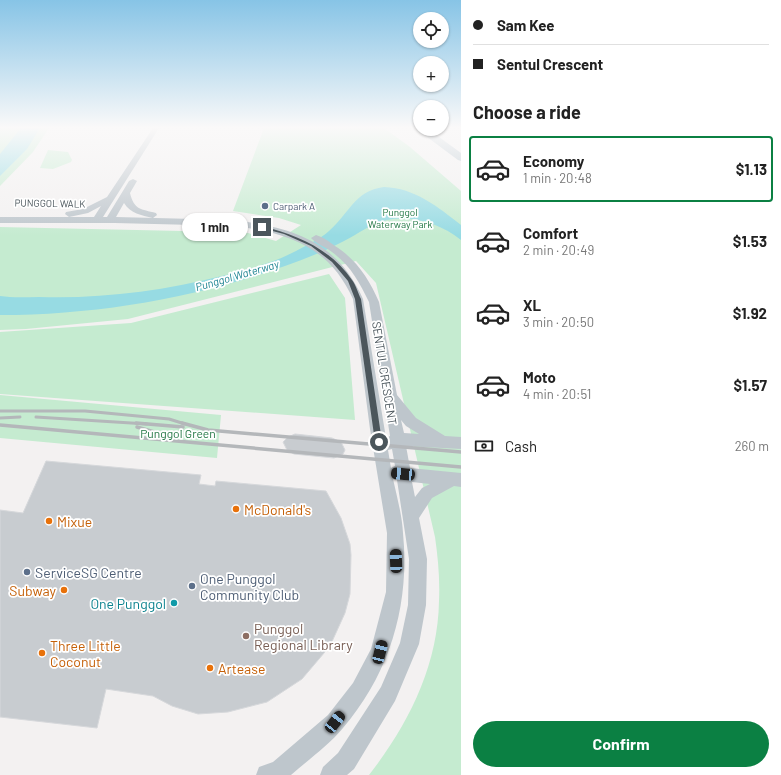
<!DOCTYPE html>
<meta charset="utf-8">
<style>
body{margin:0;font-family:Barlow,sans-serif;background:#f2f2f2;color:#222;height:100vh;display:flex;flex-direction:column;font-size:15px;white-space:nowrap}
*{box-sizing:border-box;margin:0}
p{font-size:13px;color:#767676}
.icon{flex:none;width:22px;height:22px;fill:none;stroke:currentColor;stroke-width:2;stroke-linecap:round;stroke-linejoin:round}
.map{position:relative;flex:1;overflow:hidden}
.details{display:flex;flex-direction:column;background:#fff;width:320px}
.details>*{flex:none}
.guide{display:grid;align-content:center;height:88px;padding:0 12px;background:#fff}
.buttons{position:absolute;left:413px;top:12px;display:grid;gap:8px}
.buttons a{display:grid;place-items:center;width:36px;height:36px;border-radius:50%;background:#fff;box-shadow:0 1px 3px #0004;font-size:20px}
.end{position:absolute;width:18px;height:18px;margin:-9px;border:5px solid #4b565c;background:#fff;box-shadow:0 0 0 2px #fff}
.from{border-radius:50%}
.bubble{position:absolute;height:28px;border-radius:14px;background:#fff;box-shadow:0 1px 3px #0004;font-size:13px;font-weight:700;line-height:28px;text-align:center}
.car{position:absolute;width:12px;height:24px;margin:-12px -6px;border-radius:5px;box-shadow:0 0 3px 1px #0007;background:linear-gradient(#222 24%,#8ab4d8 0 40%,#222 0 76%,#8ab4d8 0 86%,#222 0)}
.guide b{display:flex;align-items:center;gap:14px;height:38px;font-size:15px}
.guide b+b{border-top:1px solid #e0e0e0}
.guide i{width:10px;height:10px;background:#222}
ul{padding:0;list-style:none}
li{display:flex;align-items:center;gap:12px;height:66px;margin:0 8px 6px;padding:0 4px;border:2px solid transparent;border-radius:4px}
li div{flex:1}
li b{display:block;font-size:15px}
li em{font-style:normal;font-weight:700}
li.active{border-color:#0b8043}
li>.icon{width:36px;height:36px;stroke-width:1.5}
h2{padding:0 12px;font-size:18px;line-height:48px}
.pay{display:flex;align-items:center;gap:10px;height:44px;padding:0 12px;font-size:15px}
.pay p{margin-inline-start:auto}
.primary-button{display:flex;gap:8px;margin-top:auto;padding:8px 12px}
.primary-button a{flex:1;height:46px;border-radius:24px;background:#0b8043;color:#fff;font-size:16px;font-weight:700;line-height:46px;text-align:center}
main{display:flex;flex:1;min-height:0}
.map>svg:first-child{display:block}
.green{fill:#c5ebd0}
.water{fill:#97dbe3}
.building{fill:#c8ccd0;stroke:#d6d8db}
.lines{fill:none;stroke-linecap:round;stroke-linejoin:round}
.minor{fill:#bec6cc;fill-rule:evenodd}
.major{fill:#b4c2cc;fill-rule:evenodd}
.rail-far1{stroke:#b4b7ba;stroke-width:3}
.rail{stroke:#b4b7ba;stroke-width:3.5}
.route{fill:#4b565c}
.service-dot{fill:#5c6f8a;stroke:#fff;stroke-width:1.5}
.food-dot{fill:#e8710a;stroke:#fff;stroke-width:1.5}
.culture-dot{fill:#0f9aa8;stroke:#fff;stroke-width:1.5}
.education-dot{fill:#8d6e63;stroke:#fff;stroke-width:1.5}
.labels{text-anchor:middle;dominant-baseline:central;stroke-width:3.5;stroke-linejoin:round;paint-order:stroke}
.far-street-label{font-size:10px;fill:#4b565c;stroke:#fff}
.far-service-label{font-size:10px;fill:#4e5e75;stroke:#fff;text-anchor:start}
.far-park-label{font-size:10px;fill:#274;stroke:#fff}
.far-water-label{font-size:11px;font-style:italic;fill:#1b8290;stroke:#fff}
.street-label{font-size:12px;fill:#4b565c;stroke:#fff}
.park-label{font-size:12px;fill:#274;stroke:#fff}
.near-food-label{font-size:14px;fill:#c56008;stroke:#fff;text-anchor:start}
.near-service-label{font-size:14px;fill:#4e5e75;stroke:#fff;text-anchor:start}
.near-culture-label{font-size:14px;fill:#0d838f;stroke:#fff;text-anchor:end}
.near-education-label{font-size:14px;fill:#785e54;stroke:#fff;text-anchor:start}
</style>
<main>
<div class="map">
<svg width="461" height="775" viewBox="0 0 461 775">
<rect width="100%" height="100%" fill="#f3f1f1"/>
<g class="green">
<path d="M0,128H49L33,152L0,186Z"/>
<path d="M264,128H384L410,147L461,191V775H369C408,725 438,666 439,601C440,579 438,558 435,537L376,283L356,261L128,319L26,329L0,330V227L228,232L248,233L276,241L301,225L279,218L233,211Z"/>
<path d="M48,150L68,152L72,160L71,162L53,169L40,168Z"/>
<path d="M329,274L345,298L355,420L0,394V332L131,323Z"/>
<path d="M0,395L221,415L217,458L0,438Z"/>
</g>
<g class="water">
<path d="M21,128H40L27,149L0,176V154Z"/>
<path d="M384,187C415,188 438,207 461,225V240C441,224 413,215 387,220C372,223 358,234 344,241C325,251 305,259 285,266C195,298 96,315 0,315V296C13,298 26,297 39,297C101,299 162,291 222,276C247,270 273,263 296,251C307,245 320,239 329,231C350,213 354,191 384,187Z"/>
</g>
<g class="building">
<path d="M295,434L332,438L341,442L345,450L343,454L334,458L294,454L287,450L283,442L288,437Z"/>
<path d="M46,461L201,475L199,484L215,486L216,481L326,491L341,518L350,544L351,555L350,594L345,613L330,646L302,679L267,702L228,712L198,714L172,706L153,696L106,689L97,728L0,717V510L23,513Z"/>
</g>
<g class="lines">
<path class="minor" d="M153,128H159L103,217H107L129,181L133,179L137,181L130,193C134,210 141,209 156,213L157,215L153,218C141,215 131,214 124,203L116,217L234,220C293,228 337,241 363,299L386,438L390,436L369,302C359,282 351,266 332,252C326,247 316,244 311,238L316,235C323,237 330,242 335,246C357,260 369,279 379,302L397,395L416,418L445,436L461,437V449L406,446L410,468L461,473V487L454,486L432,498L419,518L427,559L426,605L419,644L395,701L354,769L347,775H320L323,767L338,753L381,687L400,643L408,605L409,559L397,480L393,479C397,497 402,515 403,533C410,605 390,673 343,728C329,745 308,760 291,775H256L259,767L273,762L328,715L353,683L371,649L386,592L387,533L370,429L353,299C329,246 288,233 234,226L115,223H0V217H94L101,206L88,213L69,217L65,214L66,212L83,209L107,197ZM401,420L406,426L419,434L404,433ZM392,449L395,466L391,468L388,450ZM412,482L430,484L422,488L415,497Z"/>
<path class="major" d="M418,128L428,129L461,153V161L458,160L419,131Z"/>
<g class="rail-far1">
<path d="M0,411H85L169,419L185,424"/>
<path d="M36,417L147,424"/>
<path d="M0,418L20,417"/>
</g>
<g class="rail">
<path d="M136,423L183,427"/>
<path d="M182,423L208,430L461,452"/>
<path d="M0,425L461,467"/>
<path d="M137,427L168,436"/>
</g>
</g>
<linearGradient id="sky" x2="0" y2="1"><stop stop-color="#87c4e6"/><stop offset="0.54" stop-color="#faf9f9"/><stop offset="1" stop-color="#faf9f9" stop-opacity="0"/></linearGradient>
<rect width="461" height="236" fill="url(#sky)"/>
<path class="route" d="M262,226C297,235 331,249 352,280C356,285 358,293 361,299L382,442L381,444H376L375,442L355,299L348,281L332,262L311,246L284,234L261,228Z"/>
<g class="service-dot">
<circle cx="265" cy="206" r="4"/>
<circle cx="27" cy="572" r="4"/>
<circle cx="192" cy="586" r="4"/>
</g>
<g class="food-dot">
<circle cx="236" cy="509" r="4"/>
<circle cx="49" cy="521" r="4"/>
<circle cx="64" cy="590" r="4"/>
<circle cx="42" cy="653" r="4"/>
<circle cx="210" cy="668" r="4"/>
</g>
<circle class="culture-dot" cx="174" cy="603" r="4"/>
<circle class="education-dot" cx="246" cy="636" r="4"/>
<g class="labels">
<g class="far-street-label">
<text transform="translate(50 203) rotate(1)">PUNGGOL WALK</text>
</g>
<g class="far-service-label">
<text x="273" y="206">Carpark A</text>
</g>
<g class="far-park-label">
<text x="400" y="212">Punggol<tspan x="400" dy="12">Waterway Park</tspan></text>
</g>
<g class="far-water-label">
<text transform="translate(237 275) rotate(-16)">Punggol Waterway</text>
</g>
<g class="street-label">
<text transform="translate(385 373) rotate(81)">SENTUL CRESCENT</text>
</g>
<g class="park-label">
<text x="178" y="433">Punggol Green</text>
</g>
<g class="near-food-label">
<text x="244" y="509">McDonald's</text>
<text x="57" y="521">Mixue</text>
<text x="56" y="590" text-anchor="end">Subway</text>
<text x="50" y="645">Three Little<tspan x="50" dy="16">Coconut</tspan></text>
<text x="218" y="668">Artease</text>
</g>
<g class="near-service-label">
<text x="35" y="572">ServiceSG Centre</text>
<text x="200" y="578">One Punggol<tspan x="200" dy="16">Community Club</tspan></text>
</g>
<g class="near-culture-label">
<text x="166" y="603">One Punggol</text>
</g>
<g class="near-education-label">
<text x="254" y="628">Punggol<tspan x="254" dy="16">Regional Library</tspan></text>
</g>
</g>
</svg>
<div class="buttons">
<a><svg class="icon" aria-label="locate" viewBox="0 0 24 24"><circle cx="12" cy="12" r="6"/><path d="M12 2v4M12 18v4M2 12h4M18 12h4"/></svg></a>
<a>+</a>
<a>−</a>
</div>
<i class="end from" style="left:379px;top:442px"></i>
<i class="end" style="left:262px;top:227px"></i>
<div class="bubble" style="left:182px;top:213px;width:66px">1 min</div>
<i class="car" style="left:403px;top:474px;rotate:275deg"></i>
<i class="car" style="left:396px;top:561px;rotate:358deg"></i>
<i class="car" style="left:380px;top:652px;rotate:14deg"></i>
<i class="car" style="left:335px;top:722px;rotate:38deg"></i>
</div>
<section class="details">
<div class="guide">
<b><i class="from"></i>Sam Kee</b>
<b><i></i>Sentul Crescent</b>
</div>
<h2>Choose a ride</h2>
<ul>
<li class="active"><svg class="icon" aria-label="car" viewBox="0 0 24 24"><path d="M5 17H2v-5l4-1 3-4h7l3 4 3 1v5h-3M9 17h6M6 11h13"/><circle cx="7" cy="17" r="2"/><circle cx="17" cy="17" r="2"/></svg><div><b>Economy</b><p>1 min · 20:48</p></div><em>$1.13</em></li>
<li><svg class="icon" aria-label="car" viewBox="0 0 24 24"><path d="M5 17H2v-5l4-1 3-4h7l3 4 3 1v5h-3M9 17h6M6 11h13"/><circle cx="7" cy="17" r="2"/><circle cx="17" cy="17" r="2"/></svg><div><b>Comfort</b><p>2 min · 20:49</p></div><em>$1.53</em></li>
<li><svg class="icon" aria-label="car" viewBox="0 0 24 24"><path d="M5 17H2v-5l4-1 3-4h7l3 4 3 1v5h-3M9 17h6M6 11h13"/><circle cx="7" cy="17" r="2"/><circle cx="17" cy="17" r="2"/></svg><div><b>XL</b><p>3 min · 20:50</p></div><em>$1.92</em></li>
<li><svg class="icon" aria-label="car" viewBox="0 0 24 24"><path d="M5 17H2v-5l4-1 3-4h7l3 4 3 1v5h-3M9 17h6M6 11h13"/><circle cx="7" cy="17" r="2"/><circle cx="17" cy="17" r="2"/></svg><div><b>Moto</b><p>4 min · 20:51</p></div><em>$1.57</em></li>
</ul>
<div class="pay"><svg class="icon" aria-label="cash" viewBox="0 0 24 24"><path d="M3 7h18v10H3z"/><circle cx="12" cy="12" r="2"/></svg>Cash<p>260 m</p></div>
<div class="primary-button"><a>Confirm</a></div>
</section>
</main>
